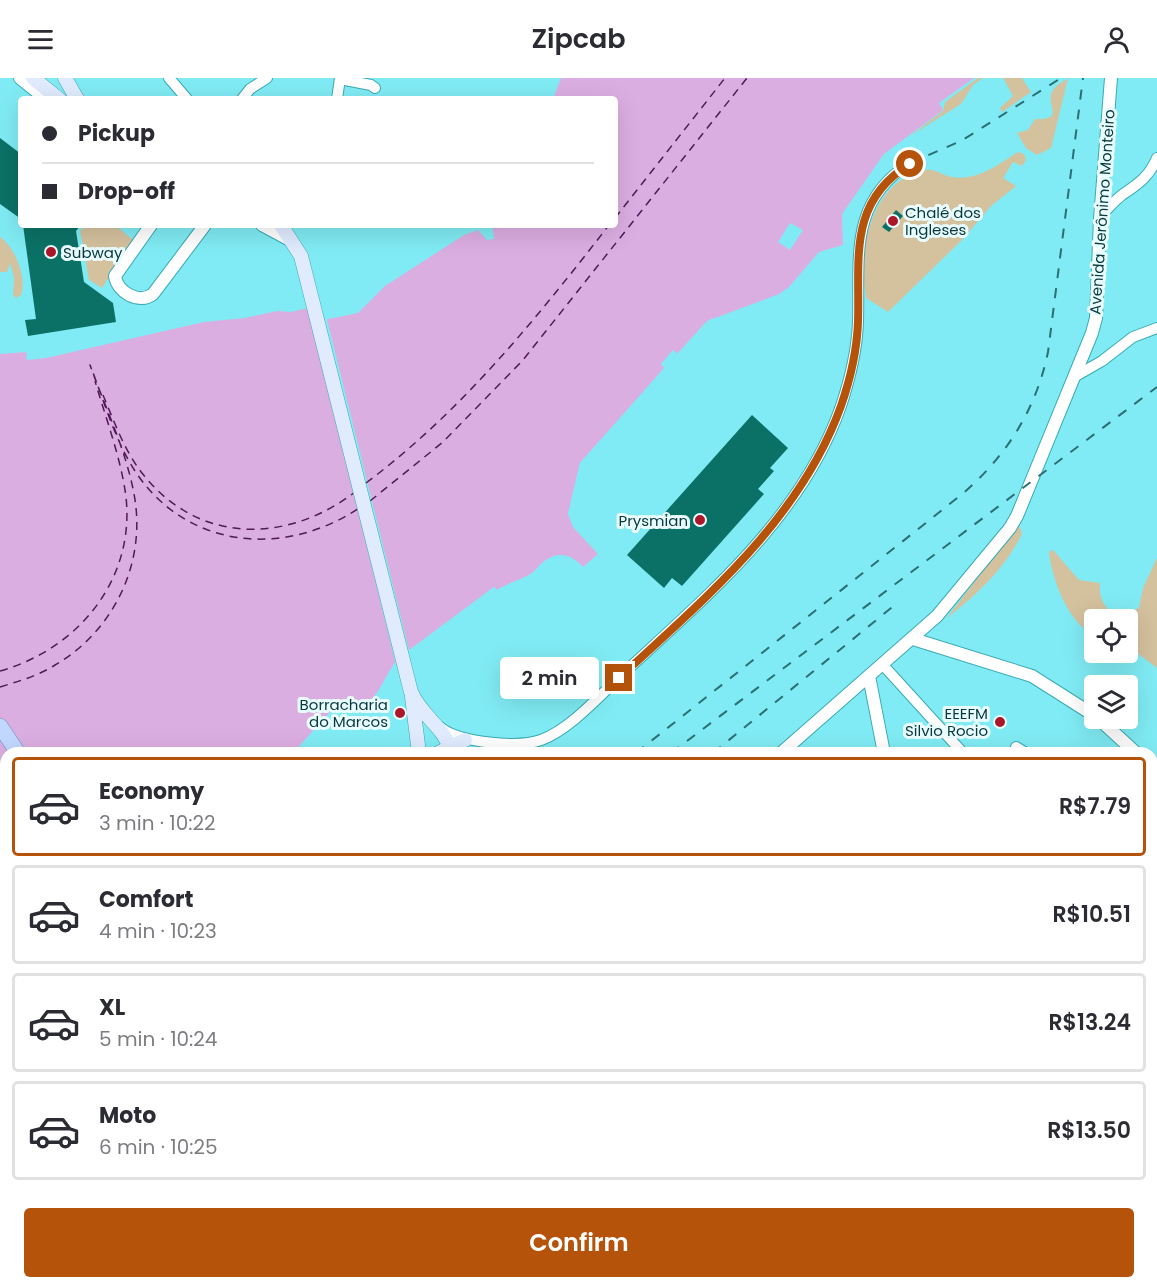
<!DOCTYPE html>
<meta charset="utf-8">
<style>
body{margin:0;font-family:Poppins,sans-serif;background:#f7f7f7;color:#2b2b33;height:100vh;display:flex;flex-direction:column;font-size:22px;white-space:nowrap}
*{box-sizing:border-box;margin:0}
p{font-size:20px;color:#7c7c81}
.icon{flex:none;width:33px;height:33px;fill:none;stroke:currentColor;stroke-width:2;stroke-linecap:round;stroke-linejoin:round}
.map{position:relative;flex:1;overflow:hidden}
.details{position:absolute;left:0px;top:669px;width:1158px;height:542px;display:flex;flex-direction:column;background:#fff;border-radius:18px 18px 0 0;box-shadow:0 6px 24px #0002}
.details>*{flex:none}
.guide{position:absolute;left:18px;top:18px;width:600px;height:132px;border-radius:6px;box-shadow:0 6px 24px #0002;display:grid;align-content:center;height:132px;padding:0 24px;background:#fff}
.buttons{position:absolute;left:1084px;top:531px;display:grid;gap:12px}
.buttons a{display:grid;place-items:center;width:54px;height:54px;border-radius:6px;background:#fff;box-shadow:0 6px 24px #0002;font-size:30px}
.end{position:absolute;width:27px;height:27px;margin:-14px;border:8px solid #b45309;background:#fff;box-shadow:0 0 0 3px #fff}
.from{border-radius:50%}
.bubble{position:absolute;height:42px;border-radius:6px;background:#fff;box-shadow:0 6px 24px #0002;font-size:20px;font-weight:600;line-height:42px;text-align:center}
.guide b{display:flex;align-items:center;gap:21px;height:57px;font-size:22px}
.guide b+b{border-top:2px solid #e1e1e2}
.guide i{width:15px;height:15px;background:#2b2b33}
ul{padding:10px 0 0;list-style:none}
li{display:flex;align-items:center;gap:18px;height:99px;margin:0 12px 9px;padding:0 12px;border:3px solid #e1e1e2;border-radius:6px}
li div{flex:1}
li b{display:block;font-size:22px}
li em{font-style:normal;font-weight:600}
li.selected{border-color:#b45309}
li>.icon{width:54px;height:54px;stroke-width:1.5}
.cta{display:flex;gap:12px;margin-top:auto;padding:12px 24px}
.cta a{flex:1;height:69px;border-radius:6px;background:#b45309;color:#fff;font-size:24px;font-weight:600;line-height:69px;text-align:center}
header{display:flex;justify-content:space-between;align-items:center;height:78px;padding:0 24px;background:#fff;font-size:27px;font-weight:600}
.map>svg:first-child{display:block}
.green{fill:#d4c19e}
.water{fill:#dbaee1}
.pier{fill:#80ebf4}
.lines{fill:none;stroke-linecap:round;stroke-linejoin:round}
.ferry{stroke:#501a57;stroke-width:1.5;stroke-dasharray:8 6;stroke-linecap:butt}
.building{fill:#0b7166}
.minor-casing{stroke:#39abb3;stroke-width:12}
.tertiary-casing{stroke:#39abb3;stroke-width:14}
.secondary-casing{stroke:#39abb3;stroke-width:15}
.primary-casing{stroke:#668eba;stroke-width:16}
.minor{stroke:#fff;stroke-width:10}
.tertiary{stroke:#fff;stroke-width:12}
.secondary{stroke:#e0ebfe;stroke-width:14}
.primary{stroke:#c2d7fe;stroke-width:15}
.rail{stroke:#2b6e74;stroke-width:2;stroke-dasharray:10 10;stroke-linecap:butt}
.route{stroke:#b45309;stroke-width:8}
.poi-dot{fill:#ab1729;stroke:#e9fcfe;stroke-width:2}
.labels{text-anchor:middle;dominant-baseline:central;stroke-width:6;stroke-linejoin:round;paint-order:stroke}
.poi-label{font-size:15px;fill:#07393d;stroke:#e9fcfe;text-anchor:end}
.street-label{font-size:15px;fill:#07393d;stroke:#e9fcfe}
</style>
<header><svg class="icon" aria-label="menu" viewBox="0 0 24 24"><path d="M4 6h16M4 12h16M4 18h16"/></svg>Zipcab<svg class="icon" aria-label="person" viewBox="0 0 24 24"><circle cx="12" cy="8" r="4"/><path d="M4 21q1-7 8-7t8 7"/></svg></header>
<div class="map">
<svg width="1157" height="1210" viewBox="0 0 1157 1210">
<rect width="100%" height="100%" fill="#80ebf4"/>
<g class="green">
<path d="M978,0H983L973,7L961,26L910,58L943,33L945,24Z"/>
<path d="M1003,0H1022L1031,14L1002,34L1000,30L1013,18Z"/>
<path d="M1068,0L1051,70L1037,77L1026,70L1017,55L1028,52L1035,41C1067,42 1044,27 1053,12C1056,7 1063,4 1068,0Z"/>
<path d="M1018,74L1024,76L1026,82L1022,88L1013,84L1003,100L1016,108L991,128L962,162L888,234L866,220C866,213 863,205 863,197C863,155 877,101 926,92C935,90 943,98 952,99C978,103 997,87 1018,74Z"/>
<path d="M85,147H115L133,162L102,210L89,202L80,153Z"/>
<path d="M0,159C15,169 27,200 21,217L16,220L13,217L14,200L10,185L7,194H0Z"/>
<path d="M1019,446L1022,456C1004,492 977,516 946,541Z"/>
<path d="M1053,472L1079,502L1100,505C1098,523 1108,537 1127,539L1139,529L1143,510L1157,480V590L1128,568V542H1095V558C1068,545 1052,502 1049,474Z"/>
<path d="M0,1133H6V1204L96,1205L97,1210H0Z"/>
</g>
<path class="water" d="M561,0H974L939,25L943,32L884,76L842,136L843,167L819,174L789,209L779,216L707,243L677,276L673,273L661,286L665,290L580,385L568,436L573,449L598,476L583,489C571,476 557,472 542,485C538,488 536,492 532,495C521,502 509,504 497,512L494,509L399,580C377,604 379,639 338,625L293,675H6V894L0,897V276L26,274L27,282L46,280L204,244L245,240L277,233L291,234L312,229L323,242L358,235L385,208L464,157L478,152L487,162L494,161L492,147H615V21H553Z"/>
<g class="pier">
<path d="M790,145L803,152L790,172L778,164Z"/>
<path d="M307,227H313L326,238L409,572L494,509L497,512L494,513L441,551L396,587Z"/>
<path d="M712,240L714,242L679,278L673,277L665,286L667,292L583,387L571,442L568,436L580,385L664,290L661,286L673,272L678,276Z"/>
</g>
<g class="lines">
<g class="ferry">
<path d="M615,140L725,0"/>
<path d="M103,317C114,343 124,372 142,395C198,467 287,466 355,414"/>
<path d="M366,405C462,333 536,241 609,147"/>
<path d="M370,423L443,364L523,282L747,0"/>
<path d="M0,593C78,571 135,502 126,419C121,380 106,341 95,303"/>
<path d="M0,609C19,603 38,598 55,587C114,553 147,484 134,416C126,372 105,329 90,287C104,322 115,364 137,396C189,472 286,479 359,430"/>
</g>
</g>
<g class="building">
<path d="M0,60L21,76V141L0,126Z"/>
<path d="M896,132L903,138L889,154L882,149Z"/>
<path d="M23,147H81L76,153L84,204L113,225L116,244L28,258L25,242L36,241Z"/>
<path d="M752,337L788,370L770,390L774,393L758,411L764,416L682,508L672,500L664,510L627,477Z"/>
</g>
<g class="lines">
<defs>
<g id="minor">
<path d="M169,0L187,21"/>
<path d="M340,1L371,7L375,10"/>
<path d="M242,21L250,11L267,0"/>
<path d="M337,21L340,0"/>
<path d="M1101,137C1108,131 1114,123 1122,117C1138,106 1149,99 1157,80"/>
<path d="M1074,299L1102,283L1133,259L1157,250"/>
<path d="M883,587L963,675"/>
<path d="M440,649C459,665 519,670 541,662C571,651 602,615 626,593C709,516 802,439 841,328C850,301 857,272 858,244C860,181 848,124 910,85"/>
<path d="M1016,669L1026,675"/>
<path d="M1152,769L1157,766"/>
<path d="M1152,909L1157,913"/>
<path d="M1152,1061L1157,1081"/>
<path d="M1072,1210L1073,1204"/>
</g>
<g id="tertiary">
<path d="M20,0L46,21"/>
<path d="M151,147L115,198C117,214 139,227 153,216L205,147"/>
<path d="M262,147L290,162"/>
<path d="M913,561L1032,598L1095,638"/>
<path d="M869,598L884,675"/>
<path d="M1098,640L1136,675"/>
<path d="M781,675L937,538L1010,450L1017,438L1092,255L1096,240L1100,141L1111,0"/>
<path d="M1152,692L1157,698"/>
<path d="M0,926L6,924"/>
<path d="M1152,1185H1157"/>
<path d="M885,1204L893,1210"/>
<path d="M839,1210L849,1204"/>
</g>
<g id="secondary">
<path d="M33,0L59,21"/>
<path d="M65,0L77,21"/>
<path d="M281,147L301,178L411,614C421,638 445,649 452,675"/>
<path d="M412,619L419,675"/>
<path d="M438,675L465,662"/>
<path d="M661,1204L666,1210"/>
</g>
<g id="primary">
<path d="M0,648L18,675"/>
<path d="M461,1204L466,1210"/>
<path d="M500,1204L505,1210"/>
<path d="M516,1204L521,1210"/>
<path d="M819,1204V1210"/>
</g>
</defs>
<use href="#minor" class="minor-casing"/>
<use href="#tertiary" class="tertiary-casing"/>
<use href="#secondary" class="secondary-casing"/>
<use href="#primary" class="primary-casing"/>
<use href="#minor" class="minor"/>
<use href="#tertiary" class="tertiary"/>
<use href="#secondary" class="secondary"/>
<use href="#primary" class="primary"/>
<g class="rail">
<path d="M910,85L961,63L1061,0"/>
<path d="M636,675L961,417C1006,379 1036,332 1048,274L1083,0"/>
<path d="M671,675L1157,309"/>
<path d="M713,675L896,526"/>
<path d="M0,978H6"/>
<path d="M0,994H6"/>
<path d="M0,1009L6,1008"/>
<path d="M0,1068L6,1066"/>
<path d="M123,1210L128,1204"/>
</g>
</g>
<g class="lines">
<path class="route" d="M619,600C705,520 800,442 841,328C850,302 857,272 858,244C860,182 847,124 910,86"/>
</g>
<g class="poi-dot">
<circle cx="893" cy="143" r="6"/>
<circle cx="51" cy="174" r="6"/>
<circle cx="700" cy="442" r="6"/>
<circle cx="400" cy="635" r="6"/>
<circle cx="1000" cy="644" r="6"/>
</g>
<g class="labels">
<g class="poi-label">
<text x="905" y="134" text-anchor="start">Chalé dos<tspan x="905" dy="17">Ingleses</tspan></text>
<text x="63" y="174" text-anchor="start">Subway</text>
<text x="688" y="442">Prysmian</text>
<text x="388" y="626">Borracharia<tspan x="388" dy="17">do Marcos</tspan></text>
<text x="988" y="635">EEEFM<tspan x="988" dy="17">Silvio Rocio</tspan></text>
</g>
<g class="street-label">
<text transform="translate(1102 134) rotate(-86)">Avenida Jerônimo Monteiro</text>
</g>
</g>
</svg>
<div class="buttons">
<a><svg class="icon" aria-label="locate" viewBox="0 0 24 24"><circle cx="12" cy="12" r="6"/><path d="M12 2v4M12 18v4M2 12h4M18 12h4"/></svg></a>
<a><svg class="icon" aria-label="layers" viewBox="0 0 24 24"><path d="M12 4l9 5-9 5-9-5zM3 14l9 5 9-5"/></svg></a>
</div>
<i class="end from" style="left:910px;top:86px"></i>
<i class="end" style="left:619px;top:600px"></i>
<div class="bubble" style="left:500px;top:579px;width:99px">2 min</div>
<div class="guide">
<b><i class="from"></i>Pickup</b>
<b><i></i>Drop-off</b>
</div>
<section class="details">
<ul>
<li class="selected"><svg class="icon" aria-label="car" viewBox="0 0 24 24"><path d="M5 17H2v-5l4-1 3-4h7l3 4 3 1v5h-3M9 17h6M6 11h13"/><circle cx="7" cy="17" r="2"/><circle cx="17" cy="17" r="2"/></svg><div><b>Economy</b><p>3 min · 10:22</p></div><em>R$7.79</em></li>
<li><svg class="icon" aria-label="car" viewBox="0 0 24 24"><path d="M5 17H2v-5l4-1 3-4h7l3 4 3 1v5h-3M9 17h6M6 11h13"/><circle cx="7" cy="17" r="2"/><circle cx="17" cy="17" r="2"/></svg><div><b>Comfort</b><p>4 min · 10:23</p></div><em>R$10.51</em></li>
<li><svg class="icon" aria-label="car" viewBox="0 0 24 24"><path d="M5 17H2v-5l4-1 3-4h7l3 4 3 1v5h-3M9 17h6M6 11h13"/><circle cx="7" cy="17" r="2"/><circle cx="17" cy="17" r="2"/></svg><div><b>XL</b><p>5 min · 10:24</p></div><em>R$13.24</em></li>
<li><svg class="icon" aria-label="car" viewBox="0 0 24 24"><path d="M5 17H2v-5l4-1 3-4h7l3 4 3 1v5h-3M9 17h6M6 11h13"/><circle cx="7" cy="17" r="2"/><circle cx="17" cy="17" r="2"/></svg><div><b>Moto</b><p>6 min · 10:25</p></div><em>R$13.50</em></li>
</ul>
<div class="cta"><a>Confirm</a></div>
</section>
</div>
